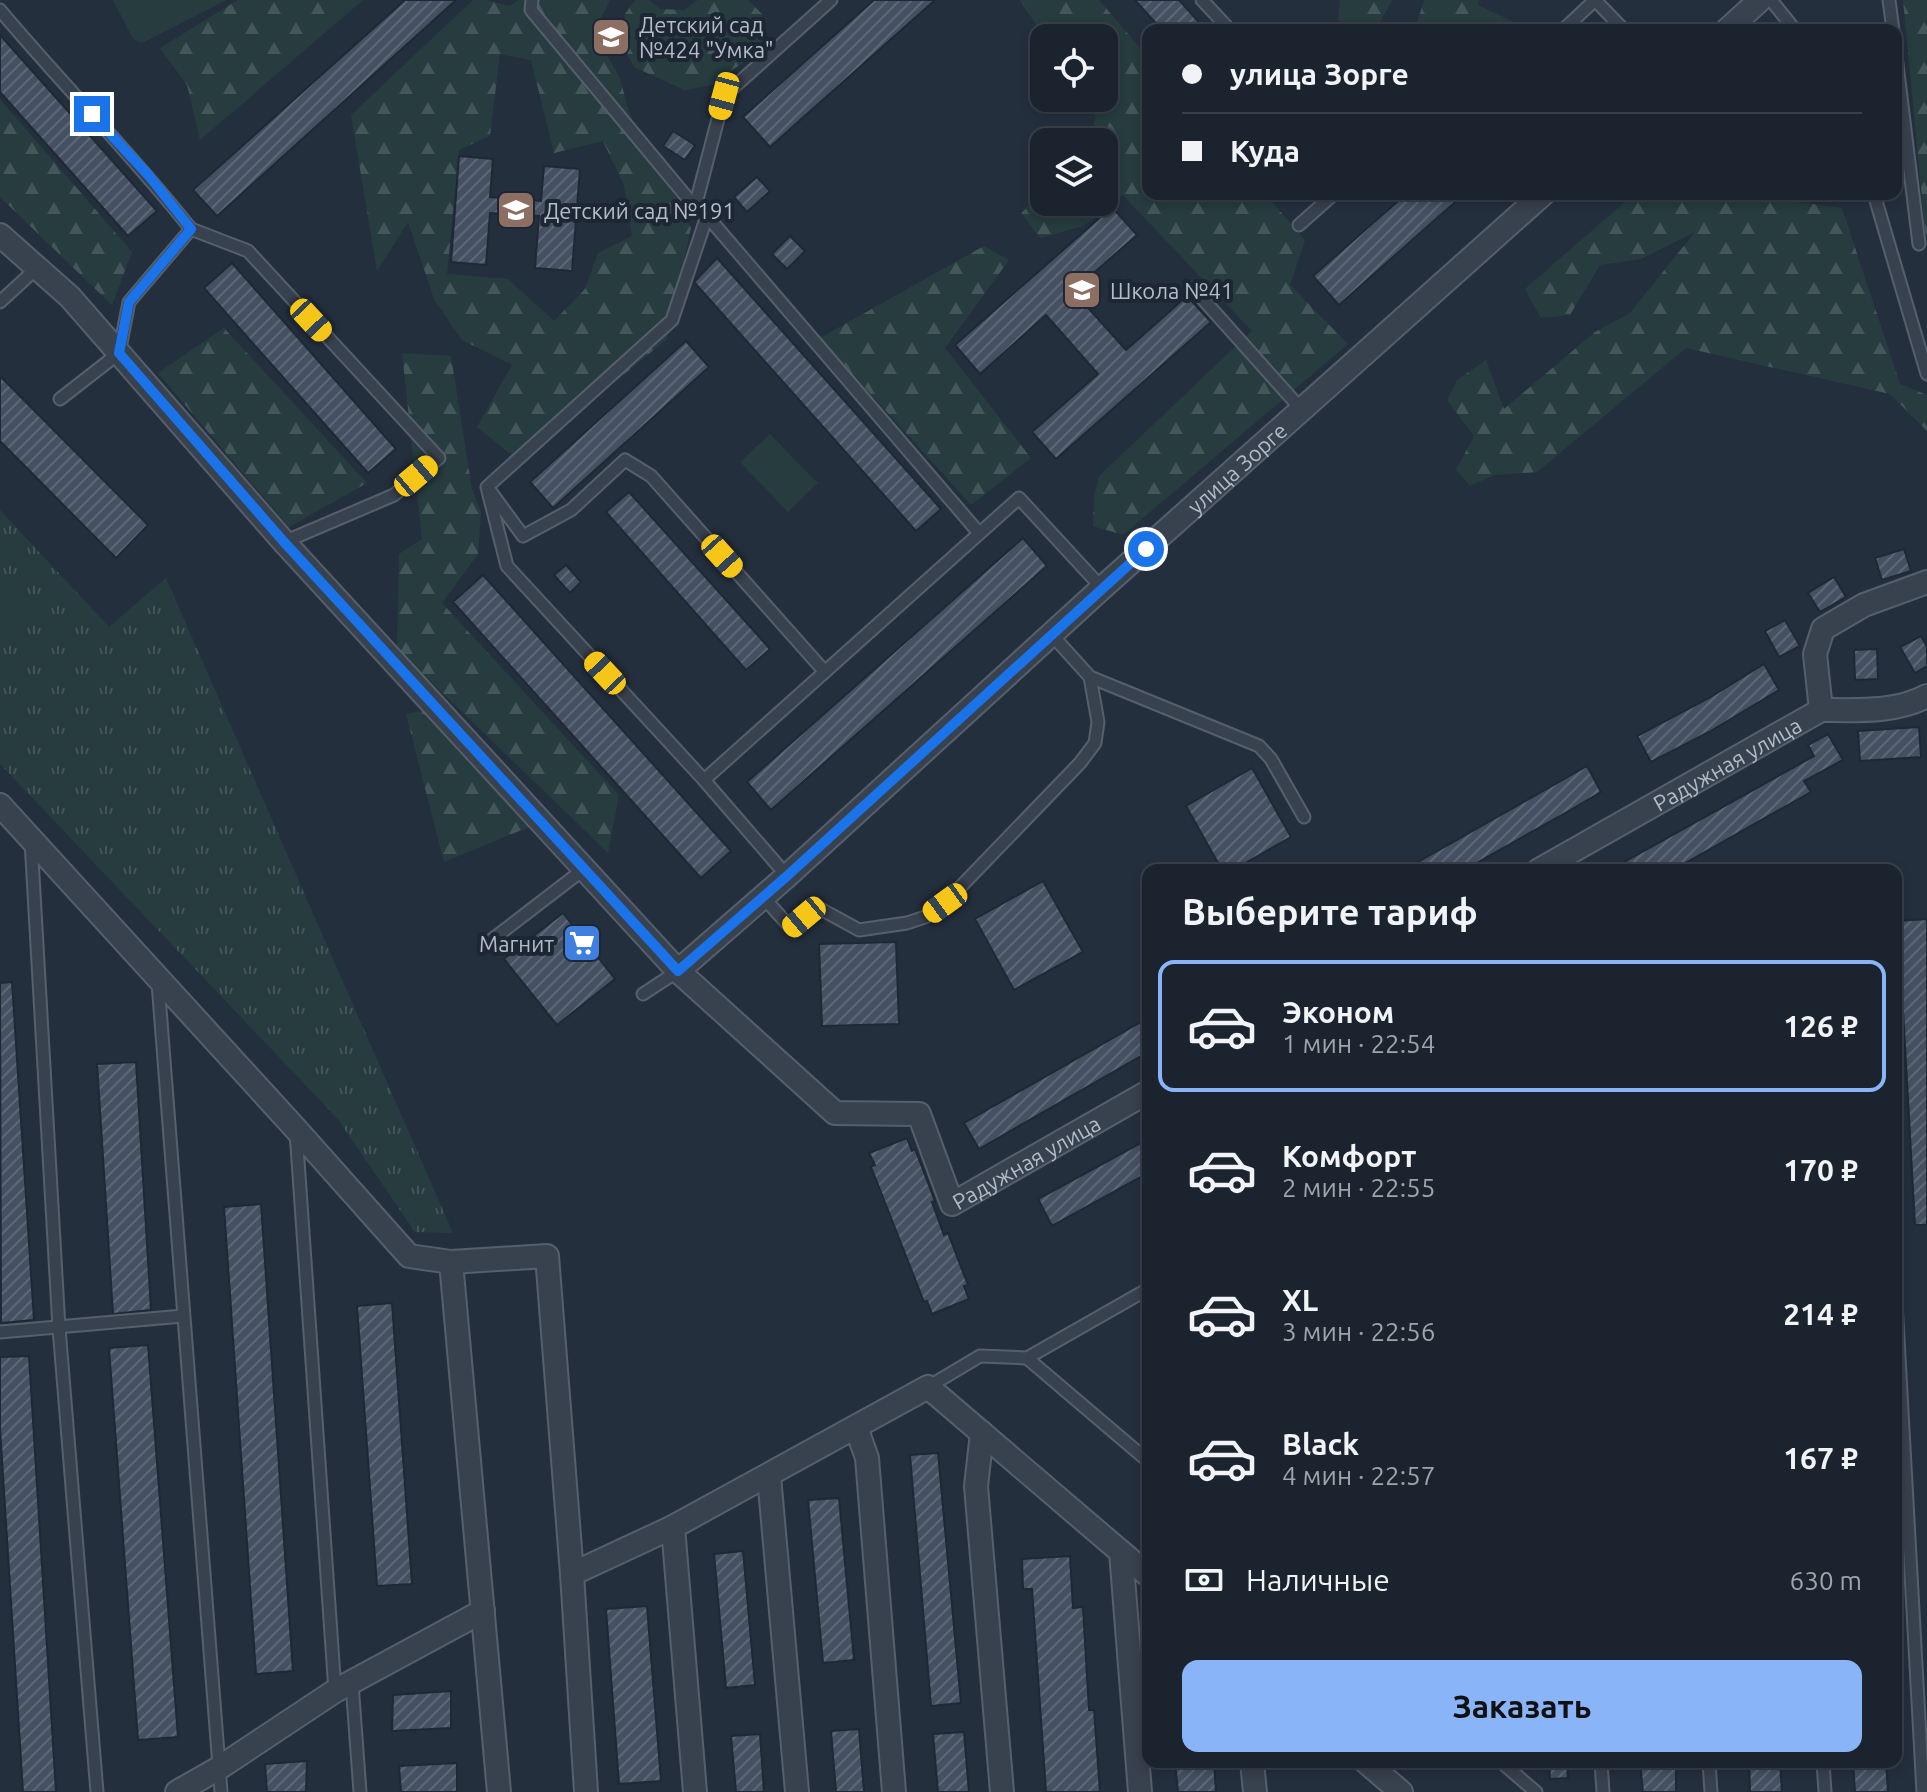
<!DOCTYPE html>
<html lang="ru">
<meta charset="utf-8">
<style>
body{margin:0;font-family:Ubuntu,sans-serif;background:#242b36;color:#f1f3f6;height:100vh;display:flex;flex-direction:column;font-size:30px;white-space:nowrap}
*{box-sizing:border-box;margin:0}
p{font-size:26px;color:#a0a4aa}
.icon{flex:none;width:44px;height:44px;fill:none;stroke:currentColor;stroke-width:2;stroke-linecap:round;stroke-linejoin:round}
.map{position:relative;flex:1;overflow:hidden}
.drawer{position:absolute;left:1142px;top:864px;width:760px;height:904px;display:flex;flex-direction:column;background:#1b232e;border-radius:16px;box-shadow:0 4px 12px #0003,0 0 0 2px #39404a}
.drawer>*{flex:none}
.banner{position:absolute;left:1142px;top:24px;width:760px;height:176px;border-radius:16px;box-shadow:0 4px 12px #0003,0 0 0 2px #39404a;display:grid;align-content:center;height:176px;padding:0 40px;background:#1b232e}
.buttons{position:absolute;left:1030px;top:24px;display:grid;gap:16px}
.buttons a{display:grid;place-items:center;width:88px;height:88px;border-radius:16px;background:#1b232e;box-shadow:0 4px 12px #0003,0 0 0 2px #39404a;font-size:40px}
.end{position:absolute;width:36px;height:36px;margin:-18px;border:10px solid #1a73e8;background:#fff;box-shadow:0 0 0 4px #fff}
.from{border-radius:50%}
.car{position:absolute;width:24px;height:48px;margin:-24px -12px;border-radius:10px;box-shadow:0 0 6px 2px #0007;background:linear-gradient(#f5c518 24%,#345 0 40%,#f5c518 0 76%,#345 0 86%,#f5c518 0)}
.banner b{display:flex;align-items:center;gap:28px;height:76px;font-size:30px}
.banner b+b{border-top:2px solid #39404a}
.banner i{width:20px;height:20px;background:#f1f3f6}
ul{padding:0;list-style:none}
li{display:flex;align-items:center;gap:24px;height:132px;margin:0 16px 12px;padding:0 24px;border:4px solid transparent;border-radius:16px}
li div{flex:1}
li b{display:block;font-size:30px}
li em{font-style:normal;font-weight:700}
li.current{border-color:#8ab4f8}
li>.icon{width:72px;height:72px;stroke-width:1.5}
h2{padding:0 40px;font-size:36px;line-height:96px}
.pay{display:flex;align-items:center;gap:20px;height:88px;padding:0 40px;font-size:30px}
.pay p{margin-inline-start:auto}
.cta{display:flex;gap:16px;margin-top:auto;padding:16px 40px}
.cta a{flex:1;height:92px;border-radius:16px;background:#8ab4f8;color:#111;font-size:32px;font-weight:700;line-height:92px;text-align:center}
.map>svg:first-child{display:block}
.forest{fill:url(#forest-firs);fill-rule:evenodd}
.park{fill:url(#park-tufts)}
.garden{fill:#263c3f}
.building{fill:url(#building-hatch);stroke:#1f2835;stroke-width:2}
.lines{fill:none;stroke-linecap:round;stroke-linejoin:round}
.lane-casing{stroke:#565f6c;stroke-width:15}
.street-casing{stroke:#565f6c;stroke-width:26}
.lane{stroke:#38414e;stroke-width:11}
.street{stroke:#38414e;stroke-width:22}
.route{stroke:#1a73e8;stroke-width:10}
.labels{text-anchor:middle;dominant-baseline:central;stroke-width:8;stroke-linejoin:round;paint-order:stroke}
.poi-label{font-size:22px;fill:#b4bcc9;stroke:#1d2633;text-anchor:start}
.street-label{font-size:22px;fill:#b4bcc9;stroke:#1d2633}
</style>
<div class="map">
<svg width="1927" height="1792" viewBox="0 0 1927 1792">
<defs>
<pattern id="forest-firs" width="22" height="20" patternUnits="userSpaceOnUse" patternTransform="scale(2)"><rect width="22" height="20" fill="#263c3f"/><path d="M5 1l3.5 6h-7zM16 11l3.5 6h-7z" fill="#435659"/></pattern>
<pattern id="park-tufts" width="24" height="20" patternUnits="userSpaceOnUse" patternTransform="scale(2)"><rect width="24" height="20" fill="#263c3f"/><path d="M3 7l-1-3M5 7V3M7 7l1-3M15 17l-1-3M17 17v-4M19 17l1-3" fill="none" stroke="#435659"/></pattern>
<pattern id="building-hatch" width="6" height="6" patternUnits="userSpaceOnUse" patternTransform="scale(2)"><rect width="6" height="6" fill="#455162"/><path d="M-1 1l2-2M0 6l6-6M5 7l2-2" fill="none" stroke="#5d6877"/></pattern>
</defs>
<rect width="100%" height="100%" fill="#242f3e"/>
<g class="forest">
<path d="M238,0H363L200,140L187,85L160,48Z"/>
<path d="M473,0H486L509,6L519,0H610L594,33L620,78L630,116L658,159L691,228L667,339L519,461L477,427L512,365L462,340L434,299L408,222L377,271L351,115ZM500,54L531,60L554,153L603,141L624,185L632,236L598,253L585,289L554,321L508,279L447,274L459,150L490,136Z"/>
<path d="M635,0H649L660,9L684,10L698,0H748L762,14L763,48L712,85L685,90L634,67L621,42L625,14Z"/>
<path d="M1020,0H1099L1148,57V194H1265L1305,240L1290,285L1348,344L1123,535L1093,526L1094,498L1099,476L1252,331L1123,195L1083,226L1040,238L1021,213L1044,192V202H1104V142H1089L1096,117L1084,98H1104V38H1045Z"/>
<path d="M1340,0H1392L1376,30H1358L1338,20Z"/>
<path d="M1424,0H1479L1478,5L1530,30H1424L1416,26Z"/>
<path d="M1903,0H1927V250Z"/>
<path d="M0,99L132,252L112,305L0,197Z"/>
<path d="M1634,194H1760L1783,200L1842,208L1900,384L1927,395V431L1890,394L1686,348L1537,472L1494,475L1470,486L1456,470L1474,436L1447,400L1457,380L1486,360L1504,409L1595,332L1630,313L1695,232L1641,259L1600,265L1570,315L1541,318L1525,289Z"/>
<path d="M984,246L1009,260L945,348L1031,458L971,505L820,338Z"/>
<path d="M224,328L367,483L289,527L158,373Z"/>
<path d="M402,353L451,356L472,489L481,512L478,554L442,603L619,795L608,853L397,649L399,554L422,539Z"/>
<path d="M440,707L534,825L444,862L406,714Z"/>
</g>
<path class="park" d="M0,510L109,627L166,578L453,1233L415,1232L337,1118L0,764Z"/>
<g class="garden">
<path d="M113,0H227L142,43L133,39Z"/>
<path d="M770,434L818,483L788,512L740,462Z"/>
<path d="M0,583L23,609L0,629Z"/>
</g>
<g class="building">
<path d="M405,0H456L217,216L193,190Z"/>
<path d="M874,0H935L770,147L743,117Z"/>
<path d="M1135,0H1179L1206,30H1162Z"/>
<path d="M0,35L157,211L128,236L0,92Z"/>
<path d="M673,131L695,145L685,160L663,146Z"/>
<path d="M459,156L493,159L490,197L541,201L544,166L580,169L572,271L535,268L539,216L490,213L486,265L451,262Z"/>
<path d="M757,177L770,191L747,212L734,197Z"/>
<path d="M1406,194H1464L1339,305L1313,276Z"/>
<path d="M1112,207L1137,235L1073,291L1126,350L1187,296L1211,322L1056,459L1032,432L1098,374L1046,315L980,374L955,345Z"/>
<path d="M790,236L805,251L787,269L772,254Z"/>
<path d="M717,258L941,509L916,531L694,282Z"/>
<path d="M232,263L396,449L368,473L204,288Z"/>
<path d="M686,341L709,367L553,508L530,482Z"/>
<path d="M0,376L148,525L116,558L0,441Z"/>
<path d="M629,492L770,649L746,670L606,512Z"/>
<path d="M1023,538L1047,566L771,810L747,782Z"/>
<path d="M1904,549L1911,571L1882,580L1875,558Z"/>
<path d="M566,565L581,582L570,593L554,575Z"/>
<path d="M483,575L731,851L701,878L453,602Z"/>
<path d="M1834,577L1846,597L1820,612L1808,593Z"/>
<path d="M1785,620L1800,646L1779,657L1765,631Z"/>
<path d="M1921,636L1927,647V666L1915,673L1900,647Z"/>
<path d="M1877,649L1878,679L1855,680L1854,650Z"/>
<path d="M1764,664L1779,690L1709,732L1651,762L1637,736L1709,698Z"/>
<path d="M1919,727L1921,757L1860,761L1858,731Z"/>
<path d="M1828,734L1843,760L1804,781L1811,792L1673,870H1610L1814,756L1808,745Z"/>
<path d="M1587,766L1601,792L1567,812L1464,870H1404Z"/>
<path d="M1252,768L1291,837L1233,870H1222L1186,806Z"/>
<path d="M1043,881L1083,952L1014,990L975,919Z"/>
<path d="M563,913L615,979L557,1025L504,959Z"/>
<path d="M1927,919V1225H1915L1898,921Z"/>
<path d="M896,942L899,1024L822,1026L819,944Z"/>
<path d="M12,982L34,1320L1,1323L0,983Z"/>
<path d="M1148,1018V1052L979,1149L964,1123Z"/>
<path d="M136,1062L151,1310L113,1314L97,1064Z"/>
<path d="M907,1138L912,1151L915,1149L935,1201L932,1202L944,1235L948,1233L968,1285L964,1286L969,1299L932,1314L927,1301L924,1302L871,1167L875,1165L869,1153Z"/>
<path d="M1148,1139V1173L1052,1226L1038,1199Z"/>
<path d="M261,1204L293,1671L256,1674L224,1207Z"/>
<path d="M392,1303L412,1584L377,1586L357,1306Z"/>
<path d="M148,1345L178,1737L138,1740L109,1348Z"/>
<path d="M29,1356L56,1792H23L0,1428V1357Z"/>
<path d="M938,1453L961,1703L931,1706L910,1455Z"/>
<path d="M839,1498L854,1660L823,1663L808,1500Z"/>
<path d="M743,1551L755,1685L726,1688L714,1554Z"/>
<path d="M1070,1556L1073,1608L1083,1607L1089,1710H1094L1100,1792H1046L1032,1589H1023L1022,1559Z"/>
<path d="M647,1606L661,1781L619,1784L606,1609Z"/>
<path d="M451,1691V1728L392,1731L393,1695Z"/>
<path d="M859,1729L864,1792H836L831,1731Z"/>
<path d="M964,1732L969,1792H938L933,1734Z"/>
<path d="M760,1734L764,1792H736L731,1736Z"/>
<path d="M307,1761L306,1792H267L265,1764Z"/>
<path d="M1175,1762H1214L1216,1792H1178Z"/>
<path d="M1549,1762H1567L1568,1778L1550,1779Z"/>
<path d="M1640,1762H1676V1792H1643Z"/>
<path d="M1749,1762H1780L1782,1792H1750Z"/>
<path d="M1853,1762H1886L1888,1792H1855Z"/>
<path d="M457,1763V1792H401L399,1766Z"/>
</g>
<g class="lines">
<defs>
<g id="lane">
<path d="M532,0L531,10L695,207"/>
<path d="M831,0L724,96L695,207L707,216L979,533"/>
<path d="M1202,0L1230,30"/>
<path d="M1595,0L1624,30"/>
<path d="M1771,0L1795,30"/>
<path d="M1889,0L1893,30"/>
<path d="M0,10C62,84 131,153 191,229L129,302L119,353L60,399"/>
<path d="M1563,30L1595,0"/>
<path d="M1896,56L1919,244"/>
<path d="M1385,194H1387"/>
<path d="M1874,194L1927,374"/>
<path d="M707,216L672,320L487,487L507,566L704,780L787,876"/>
<path d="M1299,225L1334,194"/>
<path d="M191,229L248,251L439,458L394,495L284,542"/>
<path d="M1193,288L1302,410"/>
<path d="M0,302L37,268"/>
<path d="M490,491L523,536L571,510L625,460L651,476L825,672"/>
<path d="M1052,635L1090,677L1259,746L1271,759L1304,817"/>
<path d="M704,780L1019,498L1102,588"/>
<path d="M31,841L59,1328L97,1792"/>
<path d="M763,897L791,928L817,907L859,930L907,923L925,917L945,903L1080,763L1095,743L1098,722L1090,677"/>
<path d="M489,942L584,869"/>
<path d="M158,983L221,1792"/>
<path d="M643,994L678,971"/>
<path d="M296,1132L335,1691"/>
<path d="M1896,1302L1923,1792"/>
<path d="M0,1332L183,1316"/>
<path d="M1027,1358L1148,1461"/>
<path d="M928,1387L980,1356L1027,1358L1148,1289"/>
<path d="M352,1683L360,1792"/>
<path d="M1501,1762L1536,1792"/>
<path d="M1601,1762L1603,1792"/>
<path d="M1709,1762L1711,1792"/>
<path d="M1823,1762L1825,1792"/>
</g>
<g id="street">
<path d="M1727,30L1760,0"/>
<path id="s1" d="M0,235L70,297L284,542L678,971L835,1113L919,1114L952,1204L1148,1092"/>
<path d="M1821,710L1815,654L1823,629L1864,605L1927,582"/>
<path d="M0,805L295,1128L409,1256L451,1262L547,1256L572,1574L586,1792"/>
<path id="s2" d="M1539,870L1821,710C1856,710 1896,713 1927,696"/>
<path id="s3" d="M678,971L787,876L1102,588L1543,194"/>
<path d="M451,1262L499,1792"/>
<path d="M856,1427L867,1458L894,1792"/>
<path d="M982,1433L976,1486L1002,1792"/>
<path d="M769,1476L797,1792"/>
<path d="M673,1527L695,1792"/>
<path d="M1121,1552L1148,1575"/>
<path d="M572,1574L673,1527L928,1387L1121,1552L1140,1792"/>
<path d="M1252,1762L1255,1792"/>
<path d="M1366,1762L1401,1792"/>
<path d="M177,1792L219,1768L335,1691L483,1611"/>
</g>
</defs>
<use href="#lane" class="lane-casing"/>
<use href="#street" class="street-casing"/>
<use href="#lane" class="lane"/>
<use href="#street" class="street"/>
</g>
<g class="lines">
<path class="route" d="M92,114L149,176L191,229L129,302L119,353L284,542L678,971L787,876L1146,549"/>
</g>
<defs>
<symbol id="school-square" viewBox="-11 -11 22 22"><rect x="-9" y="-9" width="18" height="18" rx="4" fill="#8d6e63" stroke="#1d2633"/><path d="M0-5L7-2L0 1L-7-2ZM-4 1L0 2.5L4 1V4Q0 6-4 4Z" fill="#fff"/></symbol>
<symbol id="supermarket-square" viewBox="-11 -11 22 22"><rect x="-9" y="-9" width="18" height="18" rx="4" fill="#3f7fe0" stroke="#1d2633"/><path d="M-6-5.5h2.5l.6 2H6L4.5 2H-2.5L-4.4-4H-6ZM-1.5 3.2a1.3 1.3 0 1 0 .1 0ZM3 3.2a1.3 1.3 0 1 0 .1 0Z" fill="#fff"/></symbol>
</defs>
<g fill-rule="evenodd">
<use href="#school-square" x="589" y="15" width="44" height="44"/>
<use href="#school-square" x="494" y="188" width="44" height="44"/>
<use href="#school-square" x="1060" y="268" width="44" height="44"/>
<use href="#supermarket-square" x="560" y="921" width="44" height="44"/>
</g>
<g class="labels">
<g class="poi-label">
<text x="639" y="24">Детский сад<tspan x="639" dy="25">№424 "Умка"</tspan></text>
<text x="544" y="210">Детский сад №191</text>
<text x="1110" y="290">Школа №41</text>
<text x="554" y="943" text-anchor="end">Магнит</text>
</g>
<g class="street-label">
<text stroke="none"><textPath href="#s3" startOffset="752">улица Зорге</textPath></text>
<text stroke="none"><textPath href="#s2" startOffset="216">Радужная улица</textPath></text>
<text stroke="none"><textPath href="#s1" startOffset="1478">Радужная улица</textPath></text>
</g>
</g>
</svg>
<div class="buttons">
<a><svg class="icon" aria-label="locate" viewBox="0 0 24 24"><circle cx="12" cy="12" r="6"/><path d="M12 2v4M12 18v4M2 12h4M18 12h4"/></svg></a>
<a><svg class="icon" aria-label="layers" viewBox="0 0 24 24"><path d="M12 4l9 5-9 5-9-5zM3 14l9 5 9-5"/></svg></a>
</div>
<i class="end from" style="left:1146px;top:549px"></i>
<i class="end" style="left:92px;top:114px"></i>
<i class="car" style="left:724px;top:96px;rotate:195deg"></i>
<i class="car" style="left:311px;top:320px;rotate:137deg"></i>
<i class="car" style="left:416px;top:476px;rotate:50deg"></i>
<i class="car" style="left:722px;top:556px;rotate:138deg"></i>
<i class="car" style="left:605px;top:673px;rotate:317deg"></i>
<i class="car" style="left:945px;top:903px;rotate:234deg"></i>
<i class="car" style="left:804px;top:917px;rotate:230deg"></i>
<div class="banner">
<b><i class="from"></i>улица Зорге</b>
<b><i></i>Куда</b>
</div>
<section class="drawer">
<h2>Выберите тариф</h2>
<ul>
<li class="current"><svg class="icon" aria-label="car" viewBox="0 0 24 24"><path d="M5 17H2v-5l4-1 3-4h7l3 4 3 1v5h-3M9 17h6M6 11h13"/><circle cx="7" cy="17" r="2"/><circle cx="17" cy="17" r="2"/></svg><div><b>Эконом</b><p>1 мин · 22:54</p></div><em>126 ₽</em></li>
<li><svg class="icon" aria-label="car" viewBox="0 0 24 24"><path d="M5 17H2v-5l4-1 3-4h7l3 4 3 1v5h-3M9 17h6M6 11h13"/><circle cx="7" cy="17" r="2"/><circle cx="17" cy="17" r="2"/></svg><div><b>Комфорт</b><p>2 мин · 22:55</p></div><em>170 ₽</em></li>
<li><svg class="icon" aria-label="car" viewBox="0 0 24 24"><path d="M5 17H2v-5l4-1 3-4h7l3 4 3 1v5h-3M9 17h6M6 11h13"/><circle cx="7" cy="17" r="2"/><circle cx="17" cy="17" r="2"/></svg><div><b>XL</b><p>3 мин · 22:56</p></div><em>214 ₽</em></li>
<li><svg class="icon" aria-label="car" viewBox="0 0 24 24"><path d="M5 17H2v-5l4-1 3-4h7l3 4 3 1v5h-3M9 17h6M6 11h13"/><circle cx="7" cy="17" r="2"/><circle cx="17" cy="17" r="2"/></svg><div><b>Black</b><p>4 мин · 22:57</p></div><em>167 ₽</em></li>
</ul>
<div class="pay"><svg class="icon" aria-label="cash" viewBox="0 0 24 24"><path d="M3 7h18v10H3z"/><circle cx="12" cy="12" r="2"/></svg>Наличные<p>630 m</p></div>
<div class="cta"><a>Заказать</a></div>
</section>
</div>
